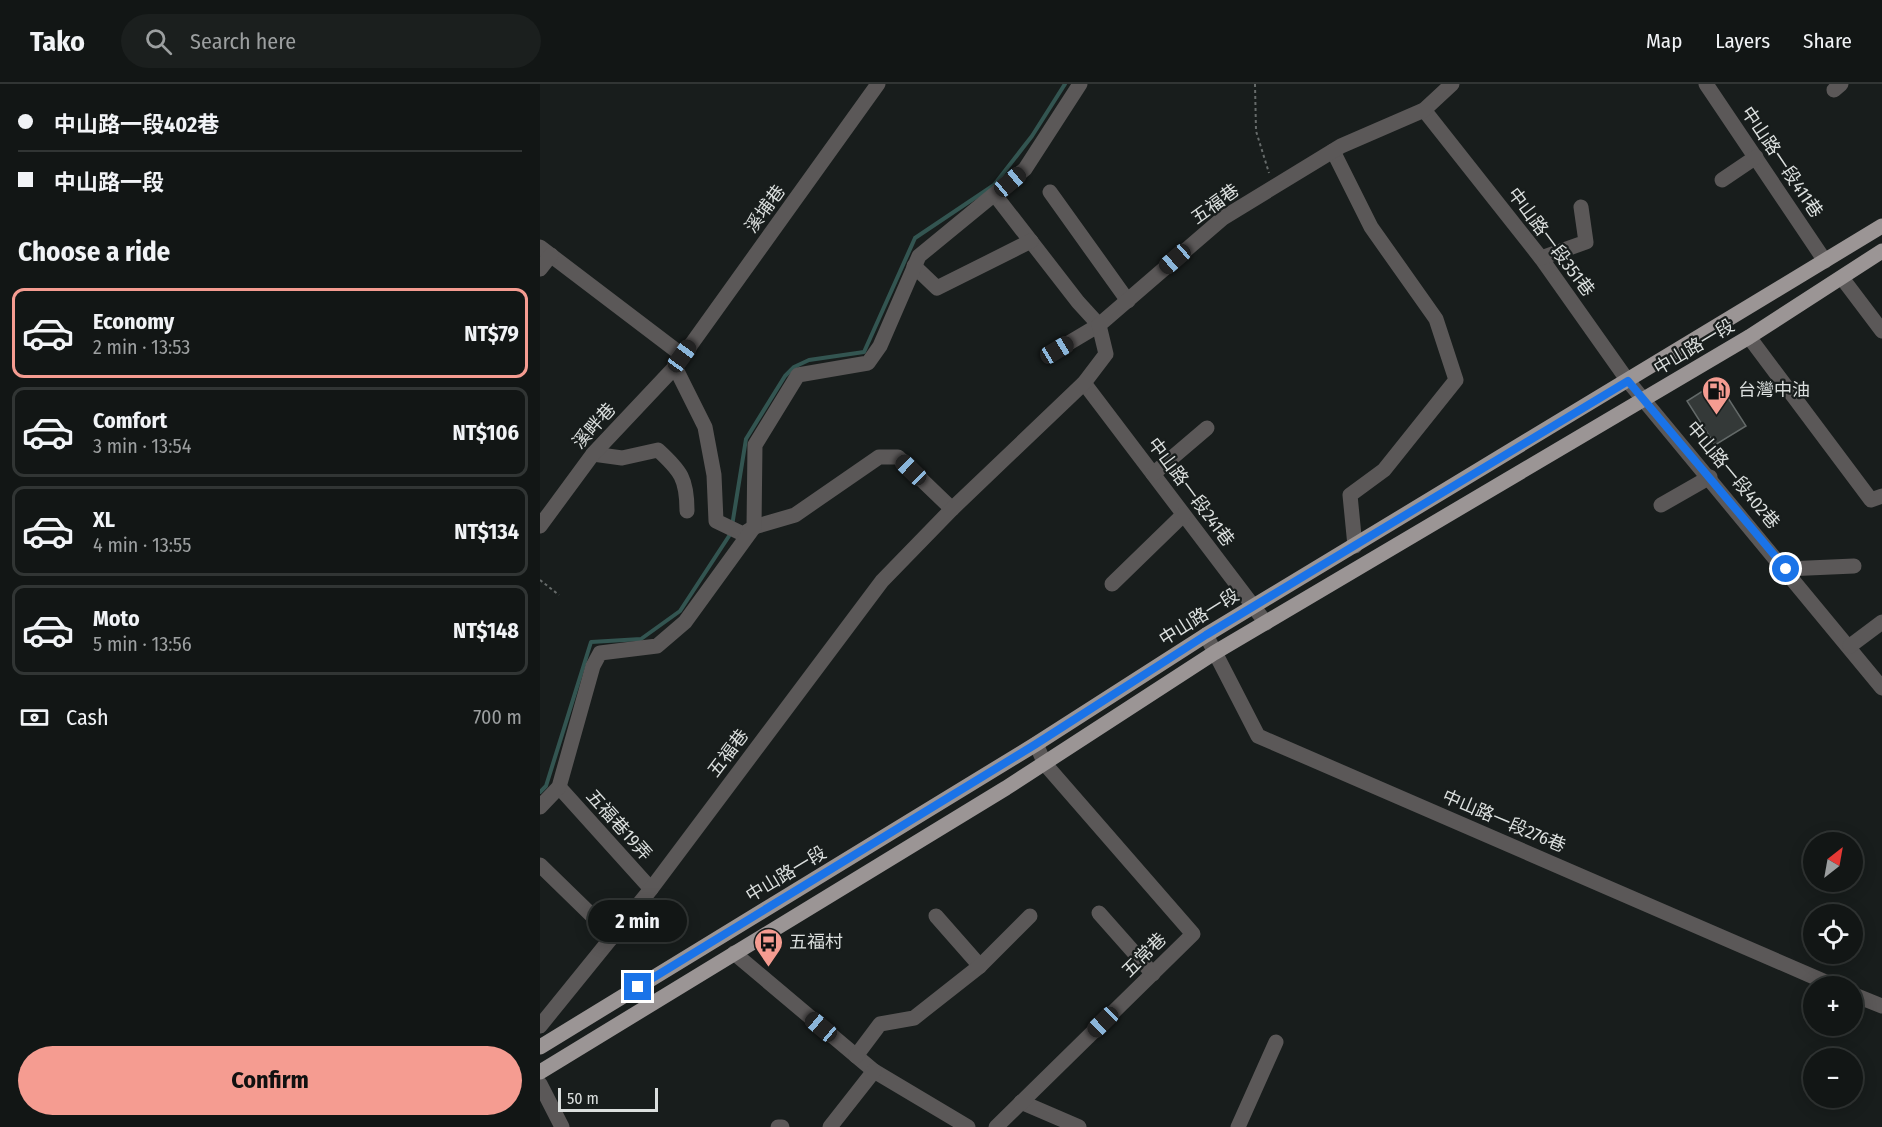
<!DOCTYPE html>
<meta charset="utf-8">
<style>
body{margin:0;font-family:"Fira Sans Condensed","Noto Sans TC",sans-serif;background:#1b1f1e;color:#f1f3f6;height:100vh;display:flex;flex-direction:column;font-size:22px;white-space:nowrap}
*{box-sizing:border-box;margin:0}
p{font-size:20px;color:#9c9fa0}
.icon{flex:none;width:33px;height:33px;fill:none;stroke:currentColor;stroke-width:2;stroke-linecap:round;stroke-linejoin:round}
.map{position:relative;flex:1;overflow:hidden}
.details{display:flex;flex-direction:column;background:#121615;width:540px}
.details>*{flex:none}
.hud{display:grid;align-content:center;height:132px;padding:0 18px;background:#121615}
.needle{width:39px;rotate:31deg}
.tools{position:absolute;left:1263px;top:748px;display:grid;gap:12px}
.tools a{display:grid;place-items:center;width:60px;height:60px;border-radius:50%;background:#121615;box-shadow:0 3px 15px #0003,0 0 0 2px #313534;font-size:30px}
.scale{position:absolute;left:18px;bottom:15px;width:100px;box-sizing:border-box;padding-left:6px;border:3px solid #dbdfde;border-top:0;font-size:16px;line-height:21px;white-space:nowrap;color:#dbdfde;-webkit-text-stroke:4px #181d1c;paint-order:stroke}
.end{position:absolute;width:27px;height:27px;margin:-14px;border:8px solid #1a73e8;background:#fff;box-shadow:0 0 0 3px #fff}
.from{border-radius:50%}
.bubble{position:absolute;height:42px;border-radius:21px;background:#121615;box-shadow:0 3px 15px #0003,0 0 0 2px #313534;font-size:20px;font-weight:700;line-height:42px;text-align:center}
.car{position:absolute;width:18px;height:36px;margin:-18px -9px;border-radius:8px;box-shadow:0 0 4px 2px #0007;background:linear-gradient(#222 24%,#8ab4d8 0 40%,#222 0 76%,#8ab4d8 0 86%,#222 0)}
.hud b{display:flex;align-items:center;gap:21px;height:57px;font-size:22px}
.hud b+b{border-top:2px solid #313534}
.hud i{width:15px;height:15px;background:#f1f3f6}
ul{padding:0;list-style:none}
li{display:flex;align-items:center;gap:18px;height:90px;margin:0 12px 9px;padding:0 6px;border:3px solid #313534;border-radius:12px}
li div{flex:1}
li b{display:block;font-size:22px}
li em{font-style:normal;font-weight:700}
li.current{border-color:#f59c91}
li>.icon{width:54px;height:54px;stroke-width:1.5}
h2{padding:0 18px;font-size:27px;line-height:72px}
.pay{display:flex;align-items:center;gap:15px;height:66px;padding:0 18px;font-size:22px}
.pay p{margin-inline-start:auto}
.primary-button{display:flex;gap:12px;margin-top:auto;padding:12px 18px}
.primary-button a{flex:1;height:69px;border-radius:36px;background:#f59c91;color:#111;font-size:24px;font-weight:700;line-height:69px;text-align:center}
header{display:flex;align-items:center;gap:36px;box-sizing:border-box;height:84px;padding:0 30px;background:#121615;border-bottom:2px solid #313534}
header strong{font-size:28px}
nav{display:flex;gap:33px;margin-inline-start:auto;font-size:21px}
.search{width:420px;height:54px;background:#1b1f1e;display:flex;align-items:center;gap:15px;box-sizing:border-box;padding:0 21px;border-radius:33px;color:#9c9fa0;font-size:22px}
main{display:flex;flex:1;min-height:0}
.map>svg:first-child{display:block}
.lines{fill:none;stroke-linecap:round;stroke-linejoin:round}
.stream{stroke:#335551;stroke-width:4}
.building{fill:#343938;stroke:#646a69;stroke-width:1.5}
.path{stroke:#666b6a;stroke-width:2;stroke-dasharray:3 3;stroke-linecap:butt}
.minor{stroke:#5b5858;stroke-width:15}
.major{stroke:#9b9595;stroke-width:15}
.route{stroke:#1a73e8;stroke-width:8}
.labels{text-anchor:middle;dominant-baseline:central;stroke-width:4.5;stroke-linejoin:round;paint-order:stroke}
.street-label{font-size:18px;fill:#dbdfde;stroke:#181d1c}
.poi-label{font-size:18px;fill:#dbdfde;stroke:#181d1c;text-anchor:start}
</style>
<header>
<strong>Tako</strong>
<div class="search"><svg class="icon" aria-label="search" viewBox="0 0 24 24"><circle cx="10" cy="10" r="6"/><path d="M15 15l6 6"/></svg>Search here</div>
<nav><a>Map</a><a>Layers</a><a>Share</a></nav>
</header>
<main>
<section class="details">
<div class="hud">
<b><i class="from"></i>中山路一段402巷</b>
<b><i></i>中山路一段</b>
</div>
<h2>Choose a ride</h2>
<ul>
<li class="current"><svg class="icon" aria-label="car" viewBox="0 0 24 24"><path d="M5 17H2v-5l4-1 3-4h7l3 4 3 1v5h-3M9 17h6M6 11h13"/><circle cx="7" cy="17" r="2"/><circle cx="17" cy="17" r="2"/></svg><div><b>Economy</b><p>2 min · 13:53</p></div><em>NT$79</em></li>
<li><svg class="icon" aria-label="car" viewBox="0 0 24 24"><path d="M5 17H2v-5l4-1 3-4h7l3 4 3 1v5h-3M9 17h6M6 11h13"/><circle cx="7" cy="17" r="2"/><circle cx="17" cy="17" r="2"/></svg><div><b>Comfort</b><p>3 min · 13:54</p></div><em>NT$106</em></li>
<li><svg class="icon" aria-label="car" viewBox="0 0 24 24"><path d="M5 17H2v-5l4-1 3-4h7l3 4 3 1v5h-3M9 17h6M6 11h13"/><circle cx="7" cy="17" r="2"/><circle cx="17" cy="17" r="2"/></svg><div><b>XL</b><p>4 min · 13:55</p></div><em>NT$134</em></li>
<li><svg class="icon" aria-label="car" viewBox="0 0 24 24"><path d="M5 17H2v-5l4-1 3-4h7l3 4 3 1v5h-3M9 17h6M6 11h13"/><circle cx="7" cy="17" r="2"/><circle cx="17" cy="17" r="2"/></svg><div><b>Moto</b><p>5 min · 13:56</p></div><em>NT$148</em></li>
</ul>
<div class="pay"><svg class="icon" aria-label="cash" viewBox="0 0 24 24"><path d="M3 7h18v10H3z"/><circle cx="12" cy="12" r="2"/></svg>Cash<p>700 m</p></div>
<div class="primary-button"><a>Confirm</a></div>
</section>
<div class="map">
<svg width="1342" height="1043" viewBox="0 0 1342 1043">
<rect width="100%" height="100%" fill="#181d1c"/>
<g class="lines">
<g class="stream">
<path d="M192,442L206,355L245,292L254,283L269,276L324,268L375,154L454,101L492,52L525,0"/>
<path d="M0,708L6,702L51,558L101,555L140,527L191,449"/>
</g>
</g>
<path class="building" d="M1169,303L1179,319L1188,314L1206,342L1175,361L1147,317Z"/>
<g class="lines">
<g class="path">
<path d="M715,0L716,47L729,89"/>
<path d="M0,496L19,511"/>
</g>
<g class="minor">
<path d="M1166,0L1285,177"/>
<path d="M1294,6L1301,0"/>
<path d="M884,26L1001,174L1088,297L1342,604"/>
<path d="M793,67L831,143L896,235L916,296L844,386L810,411L815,462"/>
<path d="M1182,96L1216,73"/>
<path d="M510,108L588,217"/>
<path d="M455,111L538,218L559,241L517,266"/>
<path d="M0,163L142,271"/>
<path d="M1001,174L1046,158L1041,123"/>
<path d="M374,182L397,204L491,157"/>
<path d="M0,185L11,171"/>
<path d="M1302,194L1342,247"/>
<path d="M1209,253L1331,416L1342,412"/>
<path d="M135,283L165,343L174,391L176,437L203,450L214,443L255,431L339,373H358L412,425"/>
<path d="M544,299L726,539"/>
<path d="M53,370L82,374L118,366C141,387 147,395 147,427"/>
<path d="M613,390L667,344"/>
<path d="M1121,421L1170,393"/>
<path d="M0,442L53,370L135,283L338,0"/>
<path d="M1246,485L1314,482"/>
<path d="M572,500L643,431"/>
<path d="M666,551L718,652L1297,903"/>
<path d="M1310,562L1342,538"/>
<path d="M19,703L111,805"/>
<path d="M0,723L19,703L53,582L60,569L117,562L145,538L214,443L215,361L258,291L328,279L340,262L379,172L485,85L540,0"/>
<path d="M0,781L74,853"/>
<path d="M559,829L613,890"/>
<path d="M396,832L440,882"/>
<path d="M194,869L334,987L428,1043"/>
<path d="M1312,910L1342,922"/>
<path d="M0,942L111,805L342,497L412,425L544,299L566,270L559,241L683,134L801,62L884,26L912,0"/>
<path d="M316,972L340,940L374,934L440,882L490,832"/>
<path d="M0,1000L22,1043"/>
<path d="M481,1018L539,1043"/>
<path d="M238,1043H242"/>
<path d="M290,1043L334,987"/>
<path d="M456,1043L653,850L505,680L496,660"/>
<path d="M698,1043L736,958"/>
</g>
<g class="major">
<path d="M0,963L496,660L666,551L1342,142"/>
<path d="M0,988L466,704L674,569L1209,253L1342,167"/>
</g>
</g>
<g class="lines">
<path class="route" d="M98,903L496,660L666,551L1088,297L1246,485"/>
</g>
<defs>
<symbol id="fuel-pin" viewBox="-11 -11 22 30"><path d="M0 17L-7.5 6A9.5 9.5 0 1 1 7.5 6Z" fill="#f59c91" stroke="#181d1c"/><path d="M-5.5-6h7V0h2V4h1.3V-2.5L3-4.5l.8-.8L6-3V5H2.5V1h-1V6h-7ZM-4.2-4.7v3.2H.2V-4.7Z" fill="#111"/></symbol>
<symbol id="bus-pin" viewBox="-11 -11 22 30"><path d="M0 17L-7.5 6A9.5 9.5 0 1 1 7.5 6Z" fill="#f59c91" stroke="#181d1c"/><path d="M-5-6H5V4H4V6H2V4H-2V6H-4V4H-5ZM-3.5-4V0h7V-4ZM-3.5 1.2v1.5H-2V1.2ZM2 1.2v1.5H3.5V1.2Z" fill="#111"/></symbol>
</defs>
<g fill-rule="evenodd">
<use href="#fuel-pin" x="1160" y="290" width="33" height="45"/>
<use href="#bus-pin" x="212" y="842" width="33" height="45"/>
</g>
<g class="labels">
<g class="street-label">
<text transform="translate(1242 78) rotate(56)">中山路一段411巷</text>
<text transform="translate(675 120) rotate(-36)">五福巷</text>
<text transform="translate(225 125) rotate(-54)">溪埔巷</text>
<text transform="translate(1011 158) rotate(53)">中山路一段351巷</text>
<text transform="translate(1154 263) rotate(-31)">中山路一段</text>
<text transform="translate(54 342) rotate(-48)">溪畔巷</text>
<text transform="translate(1193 391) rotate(50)">中山路一段402巷</text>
<text transform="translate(651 408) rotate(53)">中山路一段241巷</text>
<text transform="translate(659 533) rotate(-32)">中山路一段</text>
<text transform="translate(188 669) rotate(-53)">五福巷</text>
<text transform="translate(964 737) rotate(23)">中山路一段276巷</text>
<text transform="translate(79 741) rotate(48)">五福巷19弄</text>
<text transform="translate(246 790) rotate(-31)">中山路一段</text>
<text transform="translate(604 871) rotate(-45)">五常巷</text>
</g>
<g class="poi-label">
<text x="1198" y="306">台灣中油</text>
<text x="249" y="858">五福村</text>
</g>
</g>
</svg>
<div class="tools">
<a><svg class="needle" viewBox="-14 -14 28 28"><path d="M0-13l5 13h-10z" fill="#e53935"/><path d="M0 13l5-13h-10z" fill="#9c9fa0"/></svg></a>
<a><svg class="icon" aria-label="locate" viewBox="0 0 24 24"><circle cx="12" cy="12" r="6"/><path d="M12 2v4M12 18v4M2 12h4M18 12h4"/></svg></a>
<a>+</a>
<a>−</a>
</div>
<div class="scale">50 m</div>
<i class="end from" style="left:1246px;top:485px"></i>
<i class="end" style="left:98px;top:903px"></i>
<div class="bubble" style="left:48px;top:816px;width:99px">2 min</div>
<i class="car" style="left:470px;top:98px;rotate:50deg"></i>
<i class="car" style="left:635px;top:175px;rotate:229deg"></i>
<i class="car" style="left:517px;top:266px;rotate:59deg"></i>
<i class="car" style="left:142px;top:272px;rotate:36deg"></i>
<i class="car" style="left:371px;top:386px;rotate:314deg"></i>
<i class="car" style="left:563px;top:938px;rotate:226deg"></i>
<i class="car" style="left:281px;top:943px;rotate:310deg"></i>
</div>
</main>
